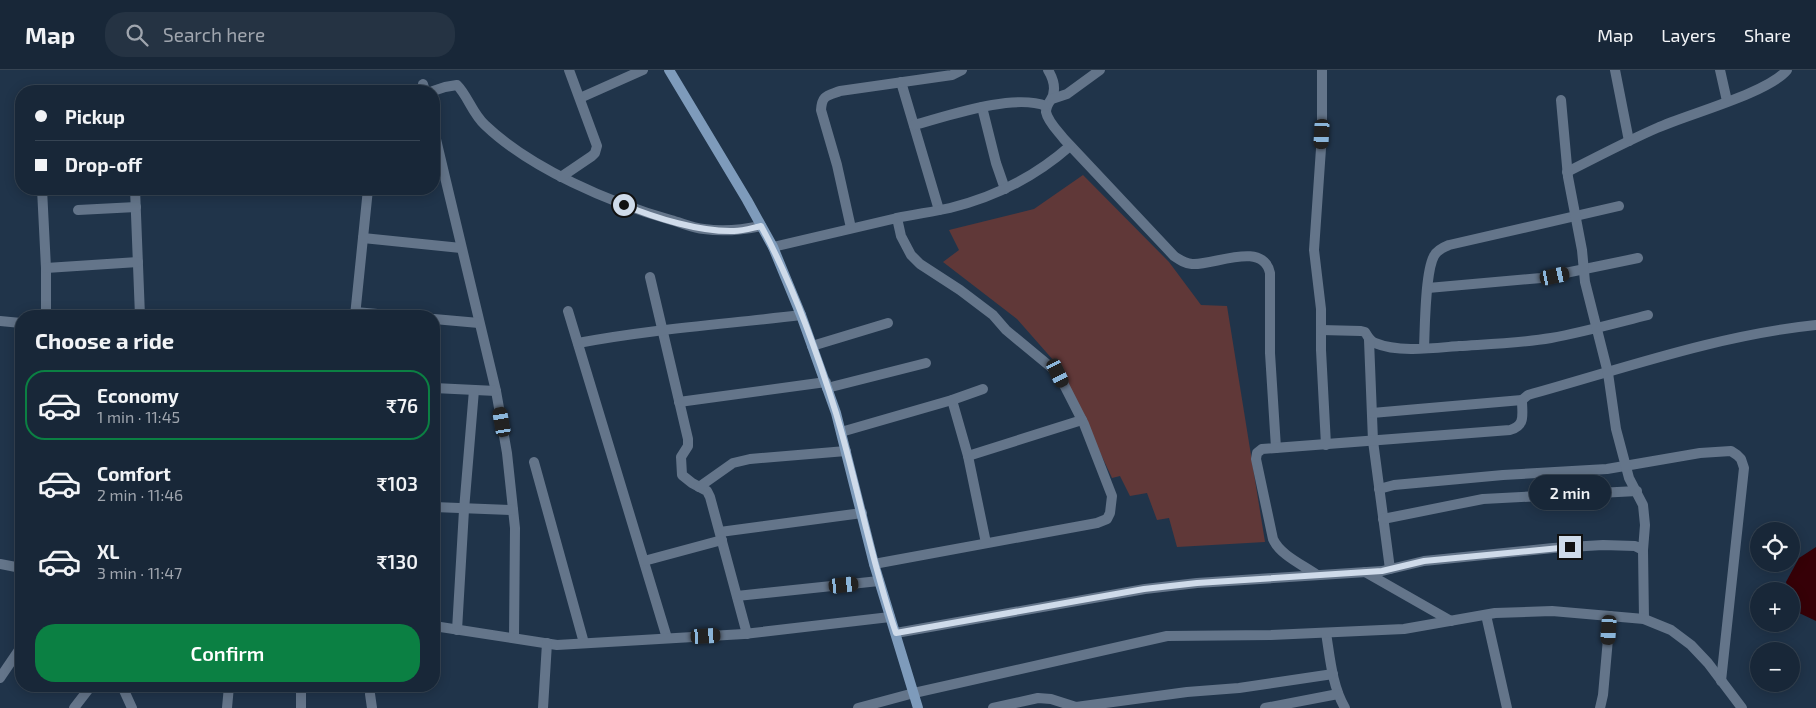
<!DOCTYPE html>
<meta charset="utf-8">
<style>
body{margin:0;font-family:"Exo 2",sans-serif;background:#253343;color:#f1f3f6;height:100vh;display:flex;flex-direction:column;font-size:19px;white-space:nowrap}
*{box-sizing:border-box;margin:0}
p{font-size:16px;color:#9fa5ae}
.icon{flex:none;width:28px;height:28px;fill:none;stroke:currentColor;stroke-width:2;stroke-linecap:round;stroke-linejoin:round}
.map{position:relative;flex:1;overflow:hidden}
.panel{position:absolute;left:15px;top:240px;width:425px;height:382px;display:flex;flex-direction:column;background:#182738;border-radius:20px;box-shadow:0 2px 12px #0003,0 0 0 1px #364453}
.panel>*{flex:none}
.top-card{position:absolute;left:15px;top:15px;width:425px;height:110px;border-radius:20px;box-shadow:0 2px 12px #0003,0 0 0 1px #364453;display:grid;align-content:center;height:110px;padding:0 20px;background:#182738}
.buttons{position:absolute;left:1750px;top:452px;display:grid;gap:10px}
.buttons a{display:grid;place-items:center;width:50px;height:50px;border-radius:50%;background:#182738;box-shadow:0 2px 12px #0003,0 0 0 1px #364453;font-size:25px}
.end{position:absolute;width:22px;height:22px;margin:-11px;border:6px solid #cfdbea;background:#111;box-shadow:0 0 0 2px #111}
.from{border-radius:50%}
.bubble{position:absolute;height:35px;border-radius:18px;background:#182738;box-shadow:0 2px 12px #0003,0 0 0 1px #364453;font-size:16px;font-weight:600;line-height:35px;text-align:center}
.car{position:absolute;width:15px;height:30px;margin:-15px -8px;border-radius:6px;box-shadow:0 0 4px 1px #0007;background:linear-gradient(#222 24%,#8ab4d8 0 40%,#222 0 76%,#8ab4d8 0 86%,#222 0)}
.top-card b{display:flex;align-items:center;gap:18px;height:48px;font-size:19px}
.top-card b+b{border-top:1px solid #364453}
.top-card i{width:12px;height:12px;background:#f1f3f6}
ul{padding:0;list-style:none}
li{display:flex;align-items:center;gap:15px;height:70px;margin:0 10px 8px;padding:0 10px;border:2px solid transparent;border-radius:20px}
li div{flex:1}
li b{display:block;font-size:19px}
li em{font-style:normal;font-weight:600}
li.on{border-color:#0b8043}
li>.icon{width:45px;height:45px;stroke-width:1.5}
h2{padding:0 20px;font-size:22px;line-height:60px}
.button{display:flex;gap:10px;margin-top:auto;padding:10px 20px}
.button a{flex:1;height:58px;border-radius:20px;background:#0b8043;color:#fff;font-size:20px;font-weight:600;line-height:58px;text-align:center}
header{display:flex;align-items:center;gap:30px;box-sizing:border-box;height:70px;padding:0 25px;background:#182738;border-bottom:1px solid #364453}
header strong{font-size:24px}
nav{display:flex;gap:28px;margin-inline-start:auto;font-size:18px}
.search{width:350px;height:45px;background:#253343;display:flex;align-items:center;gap:12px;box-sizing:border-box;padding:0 18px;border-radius:20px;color:#9fa5ae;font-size:19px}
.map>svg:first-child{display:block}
.green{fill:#603838}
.water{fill:#360007}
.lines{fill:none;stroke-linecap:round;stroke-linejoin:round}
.street{stroke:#64758a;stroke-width:10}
.secondary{stroke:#7e9bbb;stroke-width:10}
.route{stroke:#cfdbea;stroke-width:6}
</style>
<header>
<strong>Map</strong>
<div class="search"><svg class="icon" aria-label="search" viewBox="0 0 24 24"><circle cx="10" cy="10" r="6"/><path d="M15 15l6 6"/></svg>Search here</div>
<nav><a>Map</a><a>Layers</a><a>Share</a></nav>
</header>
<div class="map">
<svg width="1816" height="638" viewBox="0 0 1816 638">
<rect width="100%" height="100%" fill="#20344a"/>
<path class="green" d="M1083,105L1169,192L1201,235L1227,236L1265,472L1177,477L1169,448L1157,450L1147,423L1130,426L1120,406L1112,408L1061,299L1017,249L943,192L959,180L949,160L1034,139Z"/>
<path class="water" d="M1816,477V551L1795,541L1791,529V521H1789L1786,512L1799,488Z"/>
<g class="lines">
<g class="street">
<path d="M1048,0C1054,10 1057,21 1050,31C1048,34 1046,37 1046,42C1048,52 1058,61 1064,69L1174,186C1180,190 1184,193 1192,194C1213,196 1263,170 1270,203V283L1276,378"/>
<path d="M1322,0V64L1314,180L1321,239V280L1326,375"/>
<path d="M1615,0L1629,71"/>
<path d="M1720,0L1727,31"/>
<path d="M901,12L939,140"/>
<path d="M423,14L425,21"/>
<path d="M433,21L445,17L457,15C468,26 472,43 485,55C531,99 611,133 671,150C682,153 693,158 704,159C724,162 742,160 761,156"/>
<path d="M580,28L643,0"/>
<path d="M1052,29L1067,24L1100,0"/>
<path d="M982,37L996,93L1005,119"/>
<path d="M914,55C948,46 1013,23 1046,36"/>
<path d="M434,61L496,321L507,383L515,458L514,568"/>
<path d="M1567,102C1597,87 1627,71 1657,58C1688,44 1768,23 1787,0"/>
<path d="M561,107L592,86L595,83L597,76L569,0"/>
<path d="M42,119L46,198V246"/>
<path d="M135,119L140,246"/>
<path d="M78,140L136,137"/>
<path d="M897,148C915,144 933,142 950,138C995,127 1036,106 1070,76"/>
<path d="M851,158L837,95L821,40C822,25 827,26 840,21L952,5L962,0"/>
<path d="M363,168L461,178"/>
<path d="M773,177L897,148L901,166L911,185L920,194L960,220L993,245L1006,260L1058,303L1084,354L1112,426L1110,443L1107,449L1097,453L874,494"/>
<path d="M46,198L138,192"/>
<path d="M650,207L688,369V376L681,387L682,405L692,413L707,421L710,427L747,564"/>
<path d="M1428,218L1541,208L1638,188"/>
<path d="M568,241L667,568"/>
<path d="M355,242L400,246"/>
<path d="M355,246L368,119"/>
<path d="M434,249L479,253"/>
<path d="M0,251L21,253"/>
<path d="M1321,260L1361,261L1365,262C1368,267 1370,271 1375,273C1399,283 1434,278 1459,276C1490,274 1521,273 1551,268C1584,262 1616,253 1648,245"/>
<path d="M1369,270L1373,371L1390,499"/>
<path d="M578,273C652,259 727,254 801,245"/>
<path d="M812,276L888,253"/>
<path d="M1424,278C1425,257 1425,202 1434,186C1437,180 1444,177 1449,175L1619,136"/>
<path d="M434,318L496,321"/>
<path d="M827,318L926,293"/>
<path d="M952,330L968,386L986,473"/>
<path d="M679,332L826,312"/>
<path d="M1372,343L1522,330"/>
<path d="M841,362L952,330L983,319"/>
<path d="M968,386L1082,350"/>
<path d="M534,392L584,573"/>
<path d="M699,417L733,393L750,389L846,381"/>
<path d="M1379,419L1394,415L1503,405L1607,399L1700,383L1731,381L1737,385L1741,389L1744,398L1721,611"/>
<path d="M434,437L513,440"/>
<path d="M1383,449L1483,429L1637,421"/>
<path d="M720,462L862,443"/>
<path d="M1643,480L1644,549"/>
<path d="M644,491L722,470"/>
<path d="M0,494L21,498"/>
<path d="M1365,502L1451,551"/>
<path d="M1317,505C1303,495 1280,485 1273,469L1256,389L1257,383L1262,379L1510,360C1526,356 1522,344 1522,330L1528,325C1622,299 1718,265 1816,255"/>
<path d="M737,526L879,511"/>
<path d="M1486,545L1507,638"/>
<path d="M434,556L557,575L744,564L890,547"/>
<path d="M457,560L464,440L474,320"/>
<path d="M896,563L1145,519L1197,513L1382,501L1424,491L1553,478L1603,475L1635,476L1643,480L1645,455L1643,435L1629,408L1616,359L1608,303L1585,212L1582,180L1568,107L1561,30"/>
<path d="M1326,563C1330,587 1332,616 1345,638"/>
<path d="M0,608L21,577"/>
<path d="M122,616L132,638"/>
<path d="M301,616V638"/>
<path d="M370,624L372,638"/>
<path d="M74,638L91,616"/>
<path d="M227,638L229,616"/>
<path d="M543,638L547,573"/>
<path d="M858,638L914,623L1167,566L1271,565L1404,559L1495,543L1552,541L1644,549L1671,560L1691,575L1708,593L1742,638"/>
<path d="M993,638L1038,628L1051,629L1076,637L1187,622L1239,618L1333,604"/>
<path d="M1265,638L1338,624"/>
<path d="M1600,638L1603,625L1610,546"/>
</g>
<path class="secondary" d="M669,0L747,130L773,177L801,245L836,343L874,494L918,638"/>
</g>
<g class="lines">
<path class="route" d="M624,135C655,148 700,162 734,161C743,161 752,158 761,156C792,212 817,282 836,343C858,416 871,491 896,563L1144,519L1197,513L1382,501L1424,491L1570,477"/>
</g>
</svg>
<div class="buttons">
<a><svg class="icon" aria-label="locate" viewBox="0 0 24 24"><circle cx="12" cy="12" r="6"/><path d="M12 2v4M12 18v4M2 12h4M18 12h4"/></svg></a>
<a>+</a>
<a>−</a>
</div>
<i class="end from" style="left:624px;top:135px"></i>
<i class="end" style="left:1570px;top:477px"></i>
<div class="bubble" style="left:1529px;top:405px;width:82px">2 min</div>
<i class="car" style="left:1322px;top:64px;rotate:183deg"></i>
<i class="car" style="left:1555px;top:206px;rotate:78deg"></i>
<i class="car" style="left:1058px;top:303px;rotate:154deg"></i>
<i class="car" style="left:502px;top:352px;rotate:350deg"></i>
<i class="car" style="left:844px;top:515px;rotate:84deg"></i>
<i class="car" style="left:1609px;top:560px;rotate:184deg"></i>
<i class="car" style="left:706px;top:566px;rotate:87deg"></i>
<div class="top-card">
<b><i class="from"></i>Pickup</b>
<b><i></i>Drop-off</b>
</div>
<section class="panel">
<h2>Choose a ride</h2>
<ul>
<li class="on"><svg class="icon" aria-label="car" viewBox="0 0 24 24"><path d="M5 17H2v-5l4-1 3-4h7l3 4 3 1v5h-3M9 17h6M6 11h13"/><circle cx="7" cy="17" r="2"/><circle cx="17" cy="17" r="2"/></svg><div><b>Economy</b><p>1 min · 11:45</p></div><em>₹76</em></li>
<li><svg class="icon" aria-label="car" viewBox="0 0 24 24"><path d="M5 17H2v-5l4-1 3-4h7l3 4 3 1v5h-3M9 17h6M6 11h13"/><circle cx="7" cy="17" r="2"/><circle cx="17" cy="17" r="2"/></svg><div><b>Comfort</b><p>2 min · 11:46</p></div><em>₹103</em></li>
<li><svg class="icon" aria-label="car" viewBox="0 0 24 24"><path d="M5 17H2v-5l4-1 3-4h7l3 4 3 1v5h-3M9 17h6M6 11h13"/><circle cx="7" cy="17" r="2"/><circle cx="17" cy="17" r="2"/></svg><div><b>XL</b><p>3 min · 11:47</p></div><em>₹130</em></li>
</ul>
<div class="button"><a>Confirm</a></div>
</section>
</div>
